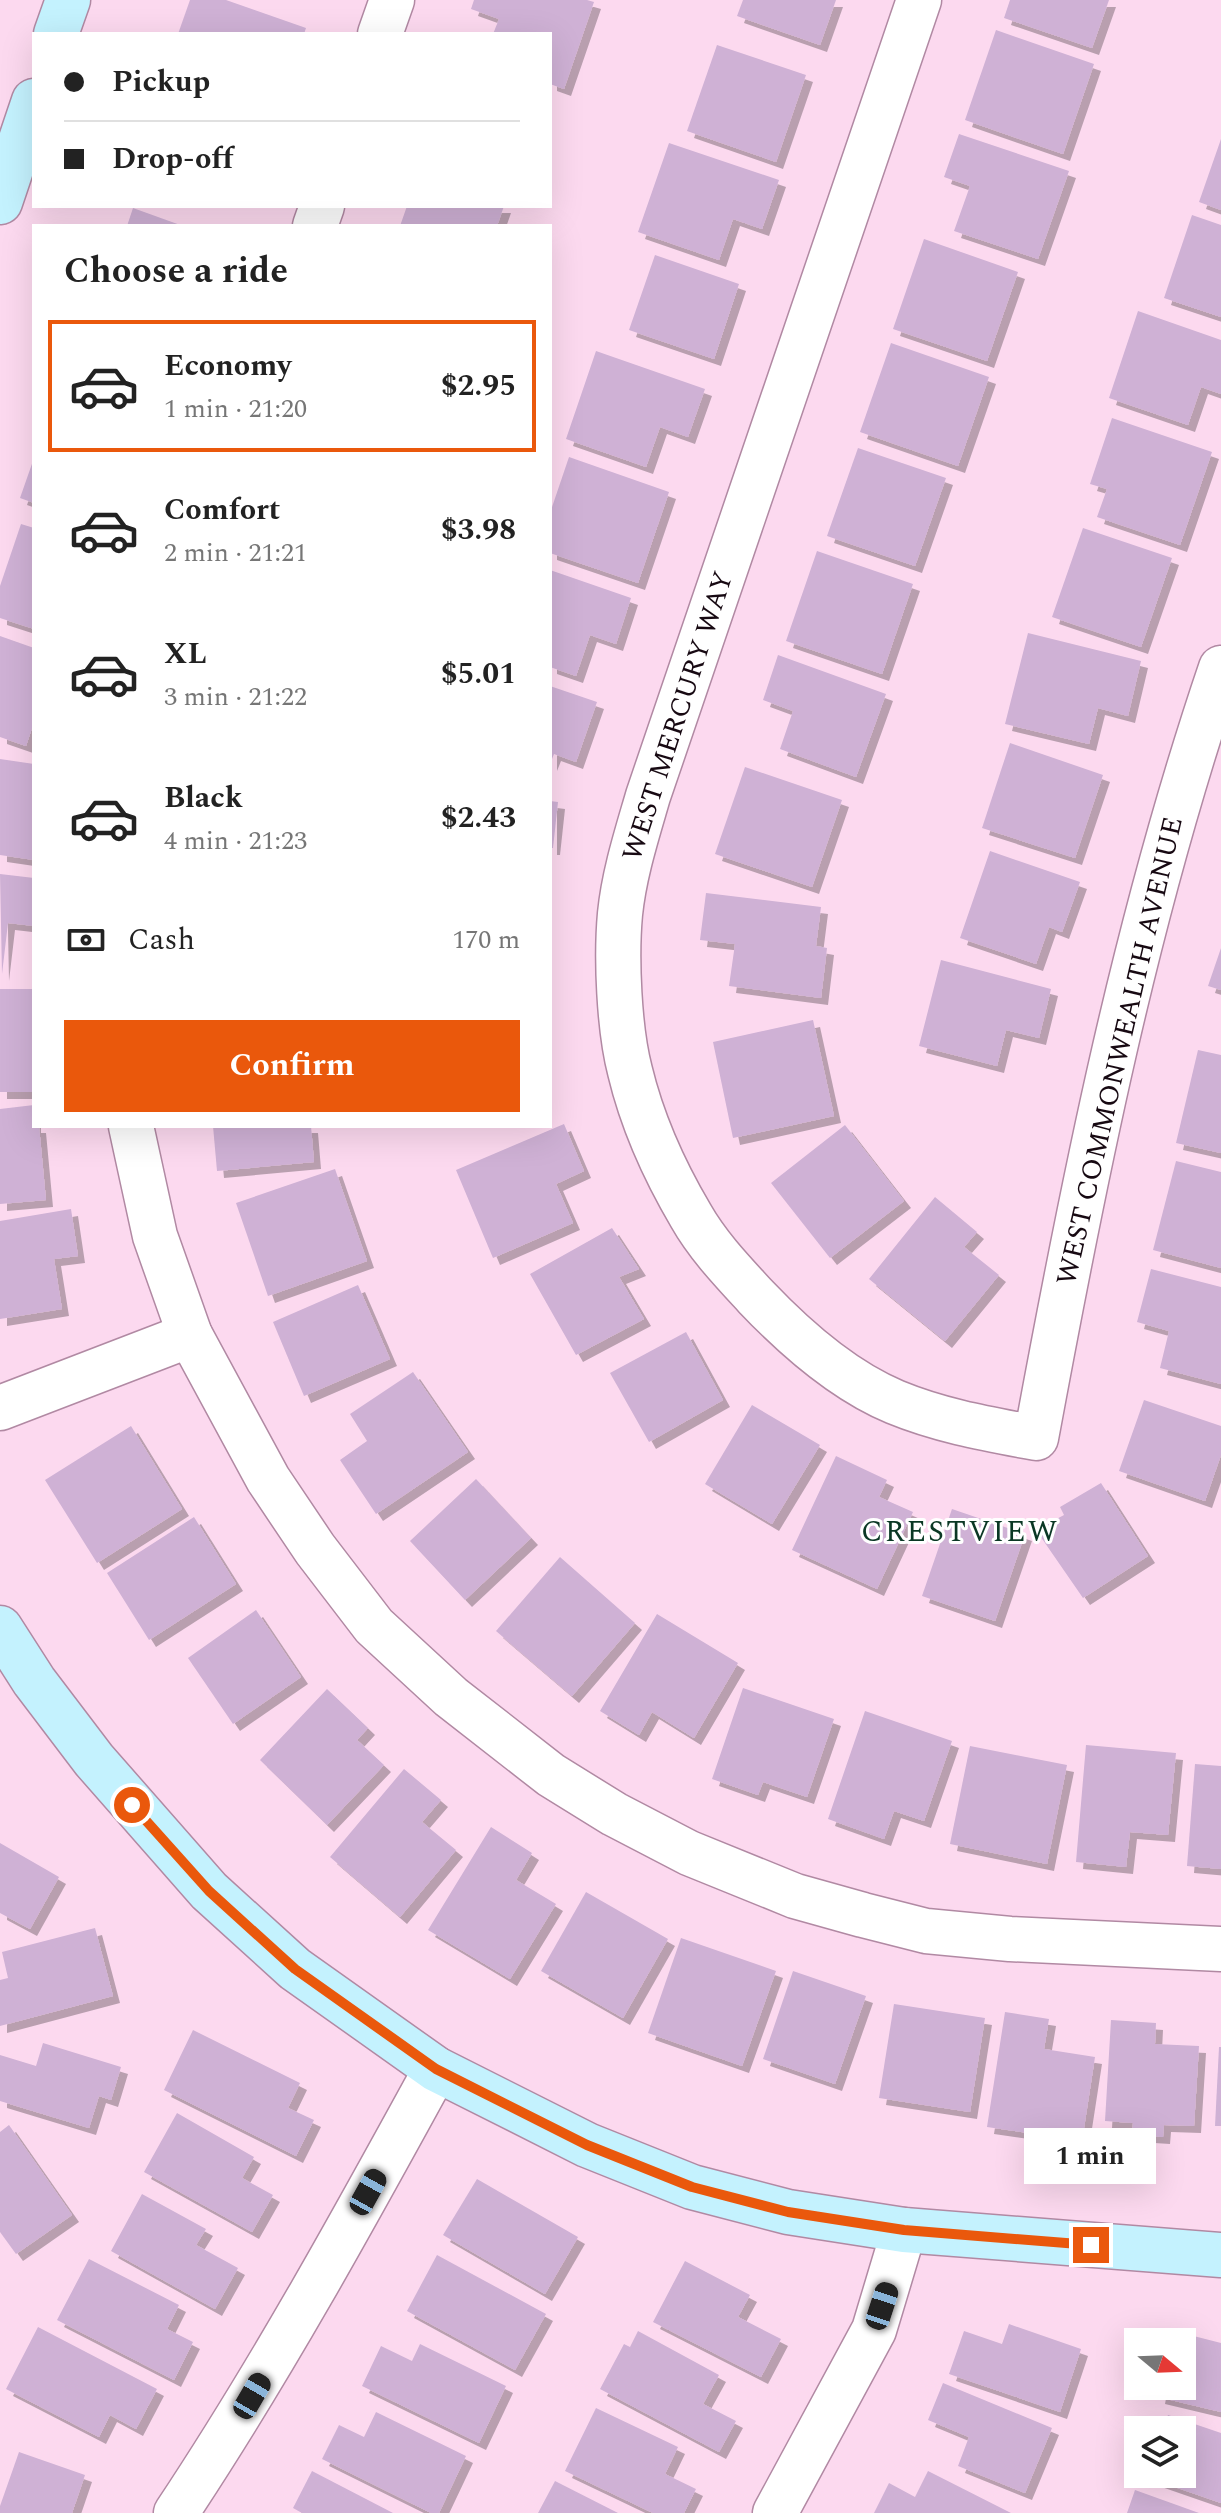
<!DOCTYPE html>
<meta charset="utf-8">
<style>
body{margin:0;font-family:Spectral,serif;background:#f2f2f2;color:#222;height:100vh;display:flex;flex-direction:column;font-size:30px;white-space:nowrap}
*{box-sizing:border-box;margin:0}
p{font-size:26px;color:#767676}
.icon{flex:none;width:44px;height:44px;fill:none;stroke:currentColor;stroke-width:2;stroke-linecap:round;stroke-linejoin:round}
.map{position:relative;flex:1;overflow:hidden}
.drawer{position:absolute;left:32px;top:224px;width:520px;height:904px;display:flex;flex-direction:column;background:#fff;border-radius:0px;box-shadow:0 8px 32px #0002}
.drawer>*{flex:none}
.top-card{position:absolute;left:32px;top:32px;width:520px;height:176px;border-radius:0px;box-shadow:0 8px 32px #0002;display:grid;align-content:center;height:176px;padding:0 32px;background:#fff}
.needle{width:52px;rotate:109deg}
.fabs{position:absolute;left:1124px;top:2328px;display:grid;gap:16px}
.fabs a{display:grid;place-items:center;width:72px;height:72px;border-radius:0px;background:#fff;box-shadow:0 8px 32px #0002;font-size:40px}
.end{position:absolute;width:36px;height:36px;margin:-18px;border:10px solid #ea580c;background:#fff;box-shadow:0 0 0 4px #fff}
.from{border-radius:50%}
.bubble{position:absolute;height:56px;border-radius:0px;background:#fff;box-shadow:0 8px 32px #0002;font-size:26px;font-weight:700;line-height:56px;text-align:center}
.car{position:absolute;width:24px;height:48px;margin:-24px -12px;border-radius:10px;box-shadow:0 0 6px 2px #0007;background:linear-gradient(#222 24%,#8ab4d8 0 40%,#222 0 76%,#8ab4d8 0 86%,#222 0)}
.top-card b{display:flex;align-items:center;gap:28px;height:76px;font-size:30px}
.top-card b+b{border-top:2px solid #e0e0e0}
.top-card i{width:20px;height:20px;background:#222}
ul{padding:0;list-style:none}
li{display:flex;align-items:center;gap:24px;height:132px;margin:0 16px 12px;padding:0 16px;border:4px solid transparent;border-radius:0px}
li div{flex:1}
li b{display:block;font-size:30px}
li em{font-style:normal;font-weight:700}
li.active{border-color:#ea580c}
li>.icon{width:72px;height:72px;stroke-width:1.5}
h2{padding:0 32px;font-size:36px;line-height:96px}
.pay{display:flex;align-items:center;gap:20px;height:88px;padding:0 32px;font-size:30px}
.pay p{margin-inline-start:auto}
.action{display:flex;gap:16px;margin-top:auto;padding:16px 32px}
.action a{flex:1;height:92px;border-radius:0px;background:#ea580c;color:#fff;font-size:32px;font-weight:700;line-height:92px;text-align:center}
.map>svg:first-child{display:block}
.building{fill:#cfb1d5;filter:url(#shadow)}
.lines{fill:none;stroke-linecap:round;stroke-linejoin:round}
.street-casing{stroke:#b189a3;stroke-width:47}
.secondary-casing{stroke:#b189a3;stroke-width:47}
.street{stroke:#fff;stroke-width:44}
.secondary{stroke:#c4f2fe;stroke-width:44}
.route{stroke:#ea580c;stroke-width:10}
.labels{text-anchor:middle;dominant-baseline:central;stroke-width:6;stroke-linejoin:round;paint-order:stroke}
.street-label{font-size:28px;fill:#170912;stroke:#fff}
.neighbourhood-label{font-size:30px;letter-spacing:2px;fill:#0a3724;stroke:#fff}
</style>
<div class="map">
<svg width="1221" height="2513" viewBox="0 0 1221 2513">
<defs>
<filter id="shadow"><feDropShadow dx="7" dy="7" stdDeviation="0" flood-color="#0004"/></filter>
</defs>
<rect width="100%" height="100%" fill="#fcd9ef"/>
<g class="building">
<path d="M190,0H226L306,28L304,34H178Z"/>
<path d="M474,0H587L594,2L564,89L550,84V34H493L499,19L471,9Z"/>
<path d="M743,0H836L820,45L737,16Z"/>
<path d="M1010,0H1109L1092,48L1004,18Z"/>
<path d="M996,30L1094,64L1063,154L965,120Z"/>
<path d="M717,45L806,75L776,162L687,131Z"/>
<path d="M959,134L1069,171L1038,259L954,231L970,186L944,177Z"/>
<path d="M1221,139V210L1199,202Z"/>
<path d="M669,143L779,180L762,229L733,219L719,260L638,232Z"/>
<path d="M407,206H504L497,226H400Z"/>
<path d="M133,208L183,226H127Z"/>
<path d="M1192,215L1221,225V317L1164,298Z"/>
<path d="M924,239L1018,272L987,361L893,329Z"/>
<path d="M655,255L739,284L714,359L629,330Z"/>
<path d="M1138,311L1221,340V394L1201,387L1188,425L1109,398Z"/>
<path d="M891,343L989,377L958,466L860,432Z"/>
<path d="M596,351L705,389L688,437L660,427L646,467L566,439Z"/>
<path d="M1112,418L1212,452L1180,545L1097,517L1107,489L1090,484Z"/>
<path d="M858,448L946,478L915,566L827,536Z"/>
<path d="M569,457L669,492L638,583L550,553V513Z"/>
<path d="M34,458V503L20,498Z"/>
<path d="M21,524L34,528V629L0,618V586Z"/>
<path d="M1083,528L1172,558L1141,647L1052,617Z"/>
<path d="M817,551L913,584L882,674L786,641Z"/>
<path d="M550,570L631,598L616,644L590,635L576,676L550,667Z"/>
<path d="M1028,633L1141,661L1128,716L1098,708L1089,744L1005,724Z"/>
<path d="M0,636L34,648V722L26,746L0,737Z"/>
<path d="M778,655L886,694L856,777L780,749L793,711L763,700Z"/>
<path d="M550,686L597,702L576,762L554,754L550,764Z"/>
<path d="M1010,743L1103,775L1075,858L982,828Z"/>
<path d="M0,759L34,764V860L0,855Z"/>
<path d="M745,767L842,800L812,887L715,854Z"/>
<path d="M550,801L558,802L553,848H550Z"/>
<path d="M990,851L1080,882L1062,932L1049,927L1036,964L960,938Z"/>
<path d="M0,874L34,878V926L8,923L2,974Z"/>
<path d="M706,893L821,907L816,946L827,948L821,998L729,986L735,944L700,940Z"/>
<path d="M1221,948V990L1208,986Z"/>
<path d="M941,960L1051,989L1039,1038L1006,1030L997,1066L919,1046Z"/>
<rect x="0" y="989" width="34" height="103"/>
<path d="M813,1020L834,1116L733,1138L713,1042Z"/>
<path d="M1198,1050L1221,1055V1153L1176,1143Z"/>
<path d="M34,1105V1126H39L46,1200L0,1204V1109Z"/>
<path d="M564,1124L584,1171L556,1184L573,1223L493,1258L456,1170Z"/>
<path d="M845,1125L904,1201L830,1258L771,1183Z"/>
<path d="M213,1126H311L314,1162L217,1171Z"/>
<path d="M1176,1161L1221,1172V1268L1153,1250Z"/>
<path d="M335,1169L367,1261L268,1296L236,1203Z"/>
<path d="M935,1197L977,1232L964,1247L999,1275L945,1341L869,1279Z"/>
<path d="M71,1209L78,1256L54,1259L62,1309L0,1319V1221Z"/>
<path d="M612,1228L639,1269L619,1277L644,1319L576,1355L530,1274Z"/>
<path d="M1151,1269L1221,1287V1384L1160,1368L1169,1331L1137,1322Z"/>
<path d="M358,1285L390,1359L304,1396L273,1322Z"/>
<path d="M686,1332L723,1400L649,1442L610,1373Z"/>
<path d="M413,1372L468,1452L376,1514L340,1460L367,1441L350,1414Z"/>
<path d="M1144,1400L1221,1426V1455L1205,1501L1119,1471Z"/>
<path d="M752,1405L820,1445L772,1524L705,1484Z"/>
<path d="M131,1426L182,1509L97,1563L45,1480Z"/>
<path d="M836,1456L887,1480L879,1497L913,1512L877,1589L792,1550Z"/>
<path d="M476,1479L531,1538L465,1600L410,1541Z"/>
<path d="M1101,1483L1148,1556L1083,1598L1036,1530L1064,1515L1060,1507Z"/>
<path d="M952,1509L1025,1534L995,1621L922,1596Z"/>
<path d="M194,1517L236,1584L149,1640L107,1573Z"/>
<path d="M560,1557L635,1623L572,1696L496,1631Z"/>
<path d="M256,1610L301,1677L233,1724L188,1658Z"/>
<path d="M657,1614L738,1663L694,1738L652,1712L639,1735L600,1711Z"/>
<path d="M743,1688L834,1719L807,1797L763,1782L758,1795L712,1779Z"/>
<path d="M327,1689L368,1728L357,1740L384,1765L327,1825L260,1760Z"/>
<path d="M865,1711L952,1741L924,1821L894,1811L884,1839L828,1819Z"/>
<path d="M1086,1745L1176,1753L1168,1835L1130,1832L1126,1867L1076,1862Z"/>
<path d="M970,1746L1067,1765L1047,1864L950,1844Z"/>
<path d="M1195,1764L1221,1766V1869L1187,1866Z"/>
<path d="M404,1769L441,1800L422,1822L456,1850L400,1917L330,1857Z"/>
<path d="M491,1827L532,1853L516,1880L556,1904L510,1979L428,1930Z"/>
<path d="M0,1843L59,1877L30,1929L0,1913Z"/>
<path d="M586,1892L668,1939L623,2018L541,1971Z"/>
<path d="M95,1928L113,1996L0,2026V1980L8,1978L2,1952Z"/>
<path d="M681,1938L776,1971L742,2066L648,2033Z"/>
<path d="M793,1971L866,1996L835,2084L763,2059Z"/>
<path d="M894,2004L985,2018L970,2112L879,2098Z"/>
<path d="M1005,2012L1049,2019L1044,2049L1095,2057L1082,2141L987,2127Z"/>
<path d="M1111,2020L1156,2023L1155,2044L1199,2046L1194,2126L1164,2125L1163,2137L1132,2135L1133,2123L1105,2121Z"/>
<path d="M193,2030L300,2083L288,2108L314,2120L296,2156L164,2090Z"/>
<path d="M43,2043L121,2067L111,2100L99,2096L89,2128L0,2101V2055L36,2066Z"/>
<path d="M1219,2047H1221V2126H1215Z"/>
<path d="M177,2113L254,2157L242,2178L273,2195L252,2232L144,2172Z"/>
<path d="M9,2125L72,2215L16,2254L0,2232V2132Z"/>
<path d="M477,2179L578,2237L545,2294L443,2235Z"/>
<path d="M142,2194L206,2229L196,2245L238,2268L215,2309L111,2251Z"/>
<path d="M437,2255L546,2314L515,2370L407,2311Z"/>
<path d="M89,2259L179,2305L167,2329L193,2342L174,2380L57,2320Z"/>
<path d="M685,2261L750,2295L738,2317L781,2339L761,2377L653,2322Z"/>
<path d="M1009,2324L1081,2349L1060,2412L949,2374L964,2331L1002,2344Z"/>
<path d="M38,2327L157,2389L136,2429L110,2415L99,2437L6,2389Z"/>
<path d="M638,2331L719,2375L703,2404L736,2421L719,2452L600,2389L624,2344L630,2347Z"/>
<path d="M1174,2331L1221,2343V2412L1158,2397L1160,2386H1182V2342H1171Z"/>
<path d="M420,2344L506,2386L479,2443L362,2386L381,2346L412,2361Z"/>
<path d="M943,2383L1052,2428L1025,2493L958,2466L969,2437L928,2420Z"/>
<path d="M596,2408L678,2447L665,2474L696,2489L684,2513H653L565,2471Z"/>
<path d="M376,2412L466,2456L439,2513H431L322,2459L339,2425L364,2437Z"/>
<path d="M1168,2415L1221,2433V2503L1146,2477L1147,2474H1182V2430H1162Z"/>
<path d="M19,2452L85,2475L72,2513H0V2506Z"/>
<path d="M312,2471L393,2513H302L293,2508Z"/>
<path d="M928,2471L1011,2513H874L889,2483L915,2497Z"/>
<path d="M555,2481L618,2513H538Z"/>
<path d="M1135,2490L1199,2513H1127Z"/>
</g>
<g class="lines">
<defs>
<g id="street">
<path d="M919,0L648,796C637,834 624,874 620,914C616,958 619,1029 630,1071C642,1121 665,1172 691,1216C708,1246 733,1272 756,1297C795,1338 842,1380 895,1402C941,1421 988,1429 1036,1438C1084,1178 1136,918 1221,668"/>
<path d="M380,34L392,0"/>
<path d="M315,226L322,206"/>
<path d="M131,1126L155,1236L190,1335L268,1479L315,1549L374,1626L451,1697L551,1775L614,1814L689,1853L795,1896L863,1915L926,1931L1010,1939L1221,1949"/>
<path d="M0,1408L190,1335"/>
<path d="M176,2513C271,2370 354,2219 436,2069"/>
<path d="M775,2513L874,2330L904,2230"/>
</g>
<g id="secondary">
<path d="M56,34L68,0"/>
<path d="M0,202L34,101"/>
<path d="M0,1628L34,1681L94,1760L209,1891L295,1969L436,2069L587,2145L692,2187L788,2212L904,2230L1221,2255"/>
</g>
</defs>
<use href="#street" class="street-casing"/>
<use href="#secondary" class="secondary-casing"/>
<use href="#street" class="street"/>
<use href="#secondary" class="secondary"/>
</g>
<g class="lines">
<path class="route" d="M132,1805L209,1891L295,1969L436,2069L587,2145L692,2187L788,2212L904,2230L1091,2245"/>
</g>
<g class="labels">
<g class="street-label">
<text transform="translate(678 716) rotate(-72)">WEST MERCURY WAY</text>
<text transform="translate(1120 1051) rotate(-77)">WEST COMMONWEALTH AVENUE</text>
</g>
<g class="neighbourhood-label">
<text x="960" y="1532">CRESTVIEW</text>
</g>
</g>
</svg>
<div class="fabs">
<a><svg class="needle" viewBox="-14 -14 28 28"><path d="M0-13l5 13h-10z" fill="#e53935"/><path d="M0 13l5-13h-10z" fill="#767676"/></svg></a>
<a><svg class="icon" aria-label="layers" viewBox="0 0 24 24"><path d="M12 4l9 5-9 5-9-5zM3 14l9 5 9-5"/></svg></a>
</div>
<i class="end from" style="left:132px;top:1805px"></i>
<i class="end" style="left:1091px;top:2245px"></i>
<div class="bubble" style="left:1024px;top:2128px;width:132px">1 min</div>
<i class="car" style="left:368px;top:2192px;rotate:29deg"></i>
<i class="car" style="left:882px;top:2306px;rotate:18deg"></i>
<i class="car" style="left:252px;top:2396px;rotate:30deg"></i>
<div class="top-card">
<b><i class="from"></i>Pickup</b>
<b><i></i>Drop-off</b>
</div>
<section class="drawer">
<h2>Choose a ride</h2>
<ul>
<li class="active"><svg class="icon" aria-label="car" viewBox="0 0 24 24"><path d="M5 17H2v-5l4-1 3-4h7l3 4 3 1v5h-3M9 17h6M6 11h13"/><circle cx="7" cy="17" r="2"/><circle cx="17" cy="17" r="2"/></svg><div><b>Economy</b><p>1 min · 21:20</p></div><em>$2.95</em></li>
<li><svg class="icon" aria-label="car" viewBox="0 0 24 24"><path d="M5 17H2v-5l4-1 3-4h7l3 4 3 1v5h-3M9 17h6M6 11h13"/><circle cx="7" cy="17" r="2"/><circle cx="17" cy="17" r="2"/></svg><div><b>Comfort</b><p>2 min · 21:21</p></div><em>$3.98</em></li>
<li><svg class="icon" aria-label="car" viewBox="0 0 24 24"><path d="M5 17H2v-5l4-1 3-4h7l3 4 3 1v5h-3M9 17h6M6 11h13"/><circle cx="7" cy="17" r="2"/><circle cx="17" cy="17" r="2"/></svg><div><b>XL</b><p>3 min · 21:22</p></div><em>$5.01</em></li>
<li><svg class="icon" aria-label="car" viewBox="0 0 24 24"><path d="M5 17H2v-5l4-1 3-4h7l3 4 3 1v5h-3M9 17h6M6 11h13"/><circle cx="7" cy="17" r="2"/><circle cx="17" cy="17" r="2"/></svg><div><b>Black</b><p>4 min · 21:23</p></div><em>$2.43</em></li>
</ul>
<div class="pay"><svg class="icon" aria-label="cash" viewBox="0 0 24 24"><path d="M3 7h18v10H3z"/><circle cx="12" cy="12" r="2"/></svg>Cash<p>170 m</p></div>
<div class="action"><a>Confirm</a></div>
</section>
</div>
